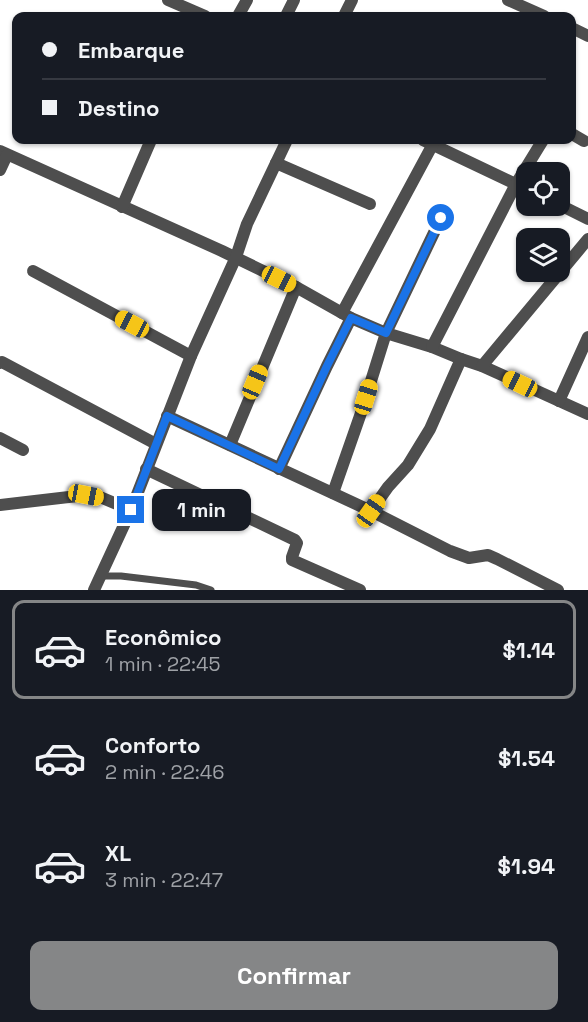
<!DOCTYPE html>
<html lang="pt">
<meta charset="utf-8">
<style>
body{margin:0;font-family:"Space Grotesk",sans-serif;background:#242831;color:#f1f3f6;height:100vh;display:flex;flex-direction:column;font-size:22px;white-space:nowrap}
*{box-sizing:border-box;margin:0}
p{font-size:20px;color:#9ea1a6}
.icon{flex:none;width:33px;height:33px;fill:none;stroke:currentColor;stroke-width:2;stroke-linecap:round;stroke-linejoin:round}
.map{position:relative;height:590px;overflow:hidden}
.details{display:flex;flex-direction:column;background:#171b24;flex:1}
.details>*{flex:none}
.hud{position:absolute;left:12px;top:12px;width:564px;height:132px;border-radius:12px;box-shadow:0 2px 4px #0004;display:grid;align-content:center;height:132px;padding:0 30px;background:#171b24}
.buttons{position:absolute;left:516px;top:162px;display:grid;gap:12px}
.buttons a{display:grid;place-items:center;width:54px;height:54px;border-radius:12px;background:#171b24;box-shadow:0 2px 4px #0004;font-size:30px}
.end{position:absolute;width:27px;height:27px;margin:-14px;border:8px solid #1a73e8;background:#fff;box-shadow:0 0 0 3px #fff}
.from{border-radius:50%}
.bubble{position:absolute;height:42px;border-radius:12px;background:#171b24;box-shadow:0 2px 4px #0004;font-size:20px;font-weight:700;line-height:42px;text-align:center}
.car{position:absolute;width:18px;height:36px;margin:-18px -9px;border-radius:8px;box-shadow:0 0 4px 2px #0007;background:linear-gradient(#f5c518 24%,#345 0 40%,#f5c518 0 76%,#345 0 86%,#f5c518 0)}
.hud b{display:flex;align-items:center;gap:21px;height:57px;font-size:22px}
.hud b+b{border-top:2px solid #363941}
.hud i{width:15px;height:15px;background:#f1f3f6}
ul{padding:10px 0 0;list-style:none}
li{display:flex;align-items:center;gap:18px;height:99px;margin:0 12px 9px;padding:0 18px;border:3px solid transparent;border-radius:12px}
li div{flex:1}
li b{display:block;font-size:22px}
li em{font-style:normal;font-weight:700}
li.on{border-color:#858687}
li>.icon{width:54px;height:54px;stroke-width:1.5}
.primary-button{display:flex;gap:12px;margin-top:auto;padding:12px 30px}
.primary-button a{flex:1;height:69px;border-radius:12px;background:#858687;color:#fff;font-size:24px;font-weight:700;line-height:69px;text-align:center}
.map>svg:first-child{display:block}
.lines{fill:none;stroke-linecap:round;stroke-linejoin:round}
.service{stroke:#4e4e4e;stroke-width:7}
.minor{stroke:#4e4e4e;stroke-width:12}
.route{stroke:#1a73e8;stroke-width:8}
</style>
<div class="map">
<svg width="588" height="590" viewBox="0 0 588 590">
<rect width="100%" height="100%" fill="#fff"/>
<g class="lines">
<path class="service" d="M100,576H121L196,585L211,590"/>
<g class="minor">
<path d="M168,0L205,16"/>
<path d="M508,0L544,16"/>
<path d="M238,16L247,0"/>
<path d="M286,16L294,0"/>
<path d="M344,16L352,0"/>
<path d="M572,28L588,36"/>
<path d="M572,134L584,141"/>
<path d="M423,140L526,189"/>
<path d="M0,151L222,251L296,287L351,318L386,333L432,347L461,359L482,366L588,414"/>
<path d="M276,163L370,204"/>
<path d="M0,170L7,155"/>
<path d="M560,205L588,219"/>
<path d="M122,207L151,140"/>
<path d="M33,271L191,356"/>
<path d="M342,313L433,144"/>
<path d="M432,347L516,184L543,140"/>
<path d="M0,363L2,362L156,444"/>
<path d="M482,366L588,239"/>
<path d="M559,401L588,337"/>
<path d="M167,416L371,511L450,551L469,558L488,555L497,559L558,590"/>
<path d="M0,438L23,450"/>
<path d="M230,445L296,287"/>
<path d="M146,469L295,540L297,543L292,557V560L360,590"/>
<path d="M279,469L327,366L351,318"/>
<path d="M333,493L361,413L386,333L441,218"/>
<path d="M0,505L86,495L100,497L131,510"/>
<path d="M371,511L388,487L408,465L430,429L461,359"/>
<path d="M94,590L131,510L191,356L236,257L247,224L287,140"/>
</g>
</g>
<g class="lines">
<path class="route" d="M131,510L167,416L279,469L327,366L351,318L386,333L441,218"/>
</g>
</svg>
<div class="buttons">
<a><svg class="icon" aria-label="locate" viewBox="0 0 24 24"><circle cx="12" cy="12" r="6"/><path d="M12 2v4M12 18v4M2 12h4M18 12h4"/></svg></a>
<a><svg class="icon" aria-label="layers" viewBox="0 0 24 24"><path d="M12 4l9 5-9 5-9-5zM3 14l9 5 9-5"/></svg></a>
</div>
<i class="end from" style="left:441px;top:218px"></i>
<i class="end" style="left:131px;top:510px"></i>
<div class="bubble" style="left:152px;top:489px;width:99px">1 min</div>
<i class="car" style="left:279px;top:279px;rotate:116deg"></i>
<i class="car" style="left:132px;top:324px;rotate:298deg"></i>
<i class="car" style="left:255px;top:382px;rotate:23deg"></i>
<i class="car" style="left:520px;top:384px;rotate:295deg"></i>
<i class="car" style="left:366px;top:397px;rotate:17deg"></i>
<i class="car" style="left:86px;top:495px;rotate:101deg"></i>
<i class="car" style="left:371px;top:511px;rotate:35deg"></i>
<div class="hud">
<b><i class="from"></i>Embarque</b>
<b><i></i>Destino</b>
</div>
</div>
<section class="details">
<ul>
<li class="on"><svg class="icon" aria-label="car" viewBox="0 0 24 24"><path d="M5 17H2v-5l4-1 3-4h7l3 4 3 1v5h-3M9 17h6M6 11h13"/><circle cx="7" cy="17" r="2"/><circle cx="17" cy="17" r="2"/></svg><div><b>Econômico</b><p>1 min · 22:45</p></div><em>$1.14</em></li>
<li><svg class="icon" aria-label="car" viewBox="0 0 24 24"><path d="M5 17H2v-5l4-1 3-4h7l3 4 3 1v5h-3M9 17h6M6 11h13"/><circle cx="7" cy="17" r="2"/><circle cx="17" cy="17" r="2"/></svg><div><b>Conforto</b><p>2 min · 22:46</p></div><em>$1.54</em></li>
<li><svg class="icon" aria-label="car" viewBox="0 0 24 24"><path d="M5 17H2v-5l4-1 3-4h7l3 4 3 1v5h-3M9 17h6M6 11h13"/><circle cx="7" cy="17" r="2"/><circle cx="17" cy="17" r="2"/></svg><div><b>XL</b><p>3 min · 22:47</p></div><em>$1.94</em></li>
</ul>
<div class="primary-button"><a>Confirmar</a></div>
</section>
